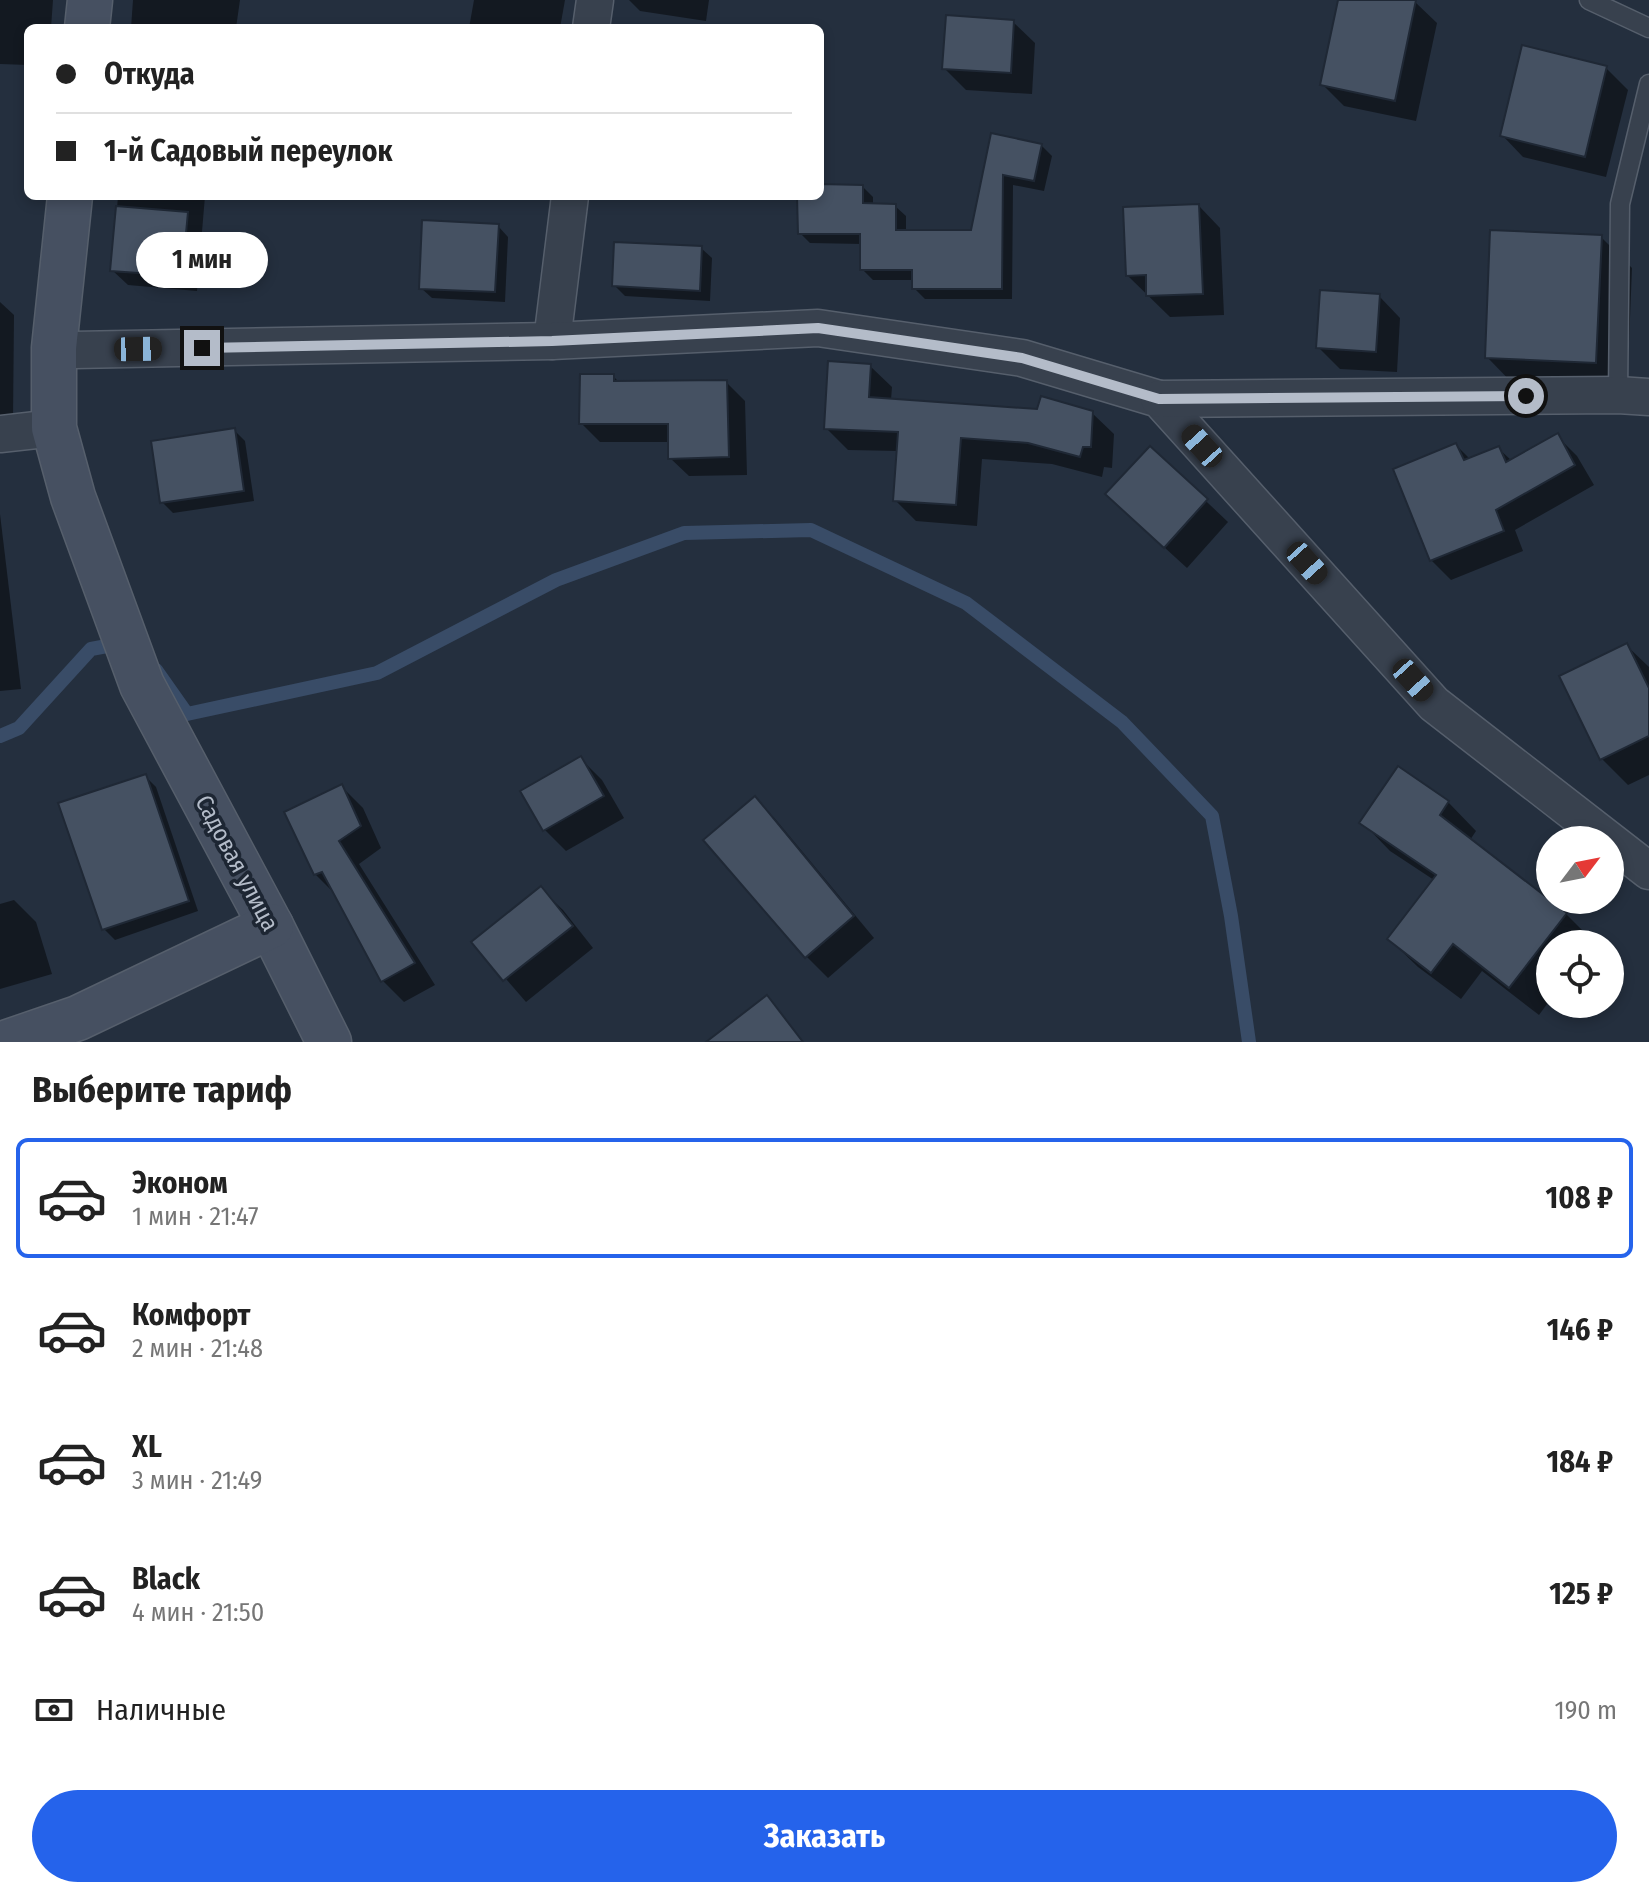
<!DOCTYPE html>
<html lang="ru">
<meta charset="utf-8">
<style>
body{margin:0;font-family:"Fira Sans Condensed",sans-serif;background:#f2f2f2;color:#222;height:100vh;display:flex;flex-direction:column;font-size:30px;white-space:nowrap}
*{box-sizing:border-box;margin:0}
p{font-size:26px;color:#767676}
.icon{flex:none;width:44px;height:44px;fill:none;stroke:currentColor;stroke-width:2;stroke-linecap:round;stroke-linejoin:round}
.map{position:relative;height:1042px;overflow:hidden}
.panel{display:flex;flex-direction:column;background:#fff;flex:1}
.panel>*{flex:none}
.banner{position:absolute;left:24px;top:24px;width:800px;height:176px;border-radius:12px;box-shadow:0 4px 12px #0003;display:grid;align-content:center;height:176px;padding:0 32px;background:#fff}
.needle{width:52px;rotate:58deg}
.tools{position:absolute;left:1536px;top:826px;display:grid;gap:16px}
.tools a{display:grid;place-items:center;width:88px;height:88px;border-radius:50%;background:#fff;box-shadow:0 4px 12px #0003;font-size:40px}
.end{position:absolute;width:36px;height:36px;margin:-18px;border:10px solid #b4bcc9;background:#111;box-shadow:0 0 0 4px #111}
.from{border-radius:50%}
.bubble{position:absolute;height:56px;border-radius:28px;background:#fff;box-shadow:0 4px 12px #0003;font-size:26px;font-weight:700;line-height:56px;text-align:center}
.car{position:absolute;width:24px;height:48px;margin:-24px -12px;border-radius:10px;box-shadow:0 0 6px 2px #0007;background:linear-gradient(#222 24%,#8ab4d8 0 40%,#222 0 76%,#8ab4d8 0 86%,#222 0)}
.banner b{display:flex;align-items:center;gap:28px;height:76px;font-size:30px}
.banner b+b{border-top:2px solid #e0e0e0}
.banner i{width:20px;height:20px;background:#222}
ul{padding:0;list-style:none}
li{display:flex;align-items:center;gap:24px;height:120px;margin:0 16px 12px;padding:0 16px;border:4px solid transparent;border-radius:12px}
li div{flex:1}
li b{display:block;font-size:30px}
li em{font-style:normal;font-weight:700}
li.on{border-color:#2563eb}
li>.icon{width:72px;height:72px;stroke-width:1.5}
h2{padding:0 32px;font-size:36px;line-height:96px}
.pay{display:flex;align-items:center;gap:20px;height:88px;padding:0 32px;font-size:30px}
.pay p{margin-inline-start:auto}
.cta{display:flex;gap:16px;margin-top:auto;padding:16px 32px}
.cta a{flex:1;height:92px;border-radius:48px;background:#2563eb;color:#fff;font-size:32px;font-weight:700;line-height:92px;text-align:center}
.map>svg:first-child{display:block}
.shadow{fill:#0007}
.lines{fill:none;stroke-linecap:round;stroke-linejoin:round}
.stream{stroke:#394c67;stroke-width:14}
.building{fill:#455162;stroke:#1f2835;stroke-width:2}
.lane-casing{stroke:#565f6c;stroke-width:21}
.street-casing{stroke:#565f6c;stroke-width:39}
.secondary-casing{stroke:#565f6c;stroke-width:47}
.lane{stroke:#38414e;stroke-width:18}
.street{stroke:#38414e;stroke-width:36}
.secondary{stroke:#465061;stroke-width:44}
.route{stroke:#b4bcc9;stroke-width:10}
.labels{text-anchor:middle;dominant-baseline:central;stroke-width:7;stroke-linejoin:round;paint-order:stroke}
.street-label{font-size:24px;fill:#b4bcc9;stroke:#1d2633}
</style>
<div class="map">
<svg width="1649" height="1042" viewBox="0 0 1649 1042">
<rect width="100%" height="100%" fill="#242f3e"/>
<g class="shadow">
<path d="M0,0H53L51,28H28V65L0,64Z"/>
<path d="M133,0H240L236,28H131Z"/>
<path d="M474,0H565L560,28H469Z"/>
<path d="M629,0H709L706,21L640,11Z"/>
<path d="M1340,0L1415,2L1437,23L1416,121L1344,106L1323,85Z"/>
<path d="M1013,22L1035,43L1032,94L966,90L944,68Z"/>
<path d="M1606,68L1628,90L1606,177L1523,157L1502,135Z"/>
<path d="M992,136L1041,145L1052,156L1044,191L1013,185L1012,299H925L914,288V280H873L862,269V244L810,243L800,233L799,196H820V186L863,187L873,197V205L895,206L906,216V232H972Z"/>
<path d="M118,196H205L197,291L128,285L112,270Z"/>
<path d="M1199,206L1220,228L1224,315L1170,317L1128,276Z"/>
<path d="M498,226L508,237L505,302L432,298L421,288Z"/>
<path d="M1601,237L1632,268L1627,393L1517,388L1487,357Z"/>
<path d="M701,248L712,258L710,301L625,296L614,285Z"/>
<path d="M1379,296L1400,318L1397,372L1340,369L1318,347Z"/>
<path d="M0,302L14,315L13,420H0Z"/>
<path d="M870,366L892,387L891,400L1039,411L1092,413L1114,434L1112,468L1104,467L1102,477L1052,464L982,459L977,526L916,521L895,500L898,451L848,450L826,428Z"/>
<path d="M613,376L620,383L726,382L745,401L747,475L689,476L670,458V442H600L581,423Z"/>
<path d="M234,430L245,441L254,501L173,513L162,502Z"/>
<path d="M1557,436L1577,456L1594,485L1515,530L1523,551L1451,580L1431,560L1456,445L1470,459L1498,448L1512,461Z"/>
<path d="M1150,448L1228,522L1187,568L1129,515Z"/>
<path d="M0,514L21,689L0,691Z"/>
<path d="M1626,645L1649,667V775L1628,785L1601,758Z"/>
<path d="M580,758L602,780L624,818L566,851L544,829Z"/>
<path d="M145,776L156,787L198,911L115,940L104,929Z"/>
<path d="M342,787L363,808L381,848L359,864L435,985L404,1002L382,980L337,896L315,874Z"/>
<path d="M755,798L776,820L874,938L828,978L807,957Z"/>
<path d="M1448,802L1476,831L1470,840L1566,914L1594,942L1550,944V1000L1539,1015L1482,971L1461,999L1418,967L1389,939L1434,880L1390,851L1362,822Z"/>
<path d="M541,889L563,910L593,948L526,1002L474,942Z"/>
<path d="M14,900L36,922L52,974L0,989V904Z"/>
</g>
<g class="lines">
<g class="stream">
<path d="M156,670L187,714L377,673L556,580L684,533L811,530L966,603L1122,722L1212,816L1231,916L1249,1042"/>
<path d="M0,736L19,728L91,649L123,643"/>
</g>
</g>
<g class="building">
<path d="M1338,0H1416L1395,101L1320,85Z"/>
<path d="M946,15L1014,20L1011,73L942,69Z"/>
<path d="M1522,45L1607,66L1585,157L1500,136Z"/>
<path d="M991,133L1042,144L1034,181L1003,175L1002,289H912V270H860V234H798L797,196H820V184L863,185V203L896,204V230H971Z"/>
<path d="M1199,204L1203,294L1146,296V275L1126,276L1123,207Z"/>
<path d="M116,206L188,212L182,276L110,271Z"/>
<path d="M422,220L499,224L495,292L419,289Z"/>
<path d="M1490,230L1602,235L1596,363L1485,358Z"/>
<path d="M614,242L702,246L700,291L612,286Z"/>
<path d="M1320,290L1380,294L1376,352L1316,348Z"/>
<path d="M828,361L871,364L869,397L1037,409L1041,396L1093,411L1091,447H1083L1080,457L1028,443L961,438L956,505L893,501L898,432L824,429Z"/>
<path d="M580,374H614V381L727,380L729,457L668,459V424H579Z"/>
<path d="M235,428L244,491L160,503L151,441Z"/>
<path d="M1558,433L1575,465L1496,510L1504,531L1430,561L1393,469L1456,443L1464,460L1499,446L1506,462Z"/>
<path d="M1150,446L1208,499L1164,548L1105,494Z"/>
<path d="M1627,643L1649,688V736L1600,760L1559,676Z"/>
<path d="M581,756L604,796L543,831L520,791Z"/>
<path d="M1398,766L1449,801L1440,815L1567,913L1509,988L1453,944L1431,973L1387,939L1436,875L1359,823Z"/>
<path d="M146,774L189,901L102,930L58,803Z"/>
<path d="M342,784L361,826L339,841L415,963L381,982L322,872L314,875L284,812Z"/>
<path d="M755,796L854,916L805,958L703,840Z"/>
<path d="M541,886L573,926L503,981L471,942Z"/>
<path d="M767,995L803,1042H706Z"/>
</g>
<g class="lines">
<defs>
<g id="lane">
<path d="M1589,0L1649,28"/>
<path d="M1618,395L1620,204L1649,84"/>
</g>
<g id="street">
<path d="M591,28L595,0"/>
<path d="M552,341L570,196"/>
<path d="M54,348L74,350L552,341L818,328L1022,358L1159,399L1434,704L1649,871"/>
<path d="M1159,399L1618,395L1649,397"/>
<path d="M0,434L54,428"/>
</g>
<g id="secondary">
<path d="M87,28L90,0"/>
<path d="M70,196L54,348V428L73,497L142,685L271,926L329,1042"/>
<path d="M8,1042L78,1018L271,926"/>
</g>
</defs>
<use href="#lane" class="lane-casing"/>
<use href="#street" class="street-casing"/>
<use href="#secondary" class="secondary-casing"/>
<use href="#lane" class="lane"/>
<use href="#street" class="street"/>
<use href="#secondary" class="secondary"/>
</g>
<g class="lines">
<path class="route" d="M202,348L552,341L818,328L1022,358L1159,399L1526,396"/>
</g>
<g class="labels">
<g class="street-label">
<text transform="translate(237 863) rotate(62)">Садовая улица</text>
</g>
</g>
</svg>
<div class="tools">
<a><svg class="needle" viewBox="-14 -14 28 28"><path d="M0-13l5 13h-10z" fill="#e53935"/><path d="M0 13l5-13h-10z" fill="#767676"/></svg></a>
<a><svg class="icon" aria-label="locate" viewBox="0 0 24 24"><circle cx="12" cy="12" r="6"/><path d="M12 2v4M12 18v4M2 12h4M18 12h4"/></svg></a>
</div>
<i class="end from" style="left:1526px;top:396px"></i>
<i class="end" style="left:202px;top:348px"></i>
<div class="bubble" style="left:136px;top:232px;width:132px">1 мин</div>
<i class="car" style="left:138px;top:349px;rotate:89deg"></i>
<i class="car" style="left:1202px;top:446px;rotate:318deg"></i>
<i class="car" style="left:1307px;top:563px;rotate:138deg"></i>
<i class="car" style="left:1413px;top:680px;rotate:138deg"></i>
<div class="banner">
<b><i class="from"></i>Откуда</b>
<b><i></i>1-й Садовый переулок</b>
</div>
</div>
<section class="panel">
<h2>Выберите тариф</h2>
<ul>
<li class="on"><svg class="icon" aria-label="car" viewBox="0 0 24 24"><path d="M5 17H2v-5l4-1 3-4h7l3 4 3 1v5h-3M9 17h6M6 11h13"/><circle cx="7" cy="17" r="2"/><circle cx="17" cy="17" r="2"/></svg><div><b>Эконом</b><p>1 мин · 21:47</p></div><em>108 ₽</em></li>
<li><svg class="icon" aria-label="car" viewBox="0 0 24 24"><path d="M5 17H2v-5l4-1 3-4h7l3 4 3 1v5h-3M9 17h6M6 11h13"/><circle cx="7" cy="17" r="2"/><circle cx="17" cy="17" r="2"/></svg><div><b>Комфорт</b><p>2 мин · 21:48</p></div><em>146 ₽</em></li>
<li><svg class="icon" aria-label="car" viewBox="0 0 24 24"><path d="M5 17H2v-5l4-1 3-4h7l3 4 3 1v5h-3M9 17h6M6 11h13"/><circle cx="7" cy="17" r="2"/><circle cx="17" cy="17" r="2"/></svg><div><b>XL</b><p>3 мин · 21:49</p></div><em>184 ₽</em></li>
<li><svg class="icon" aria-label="car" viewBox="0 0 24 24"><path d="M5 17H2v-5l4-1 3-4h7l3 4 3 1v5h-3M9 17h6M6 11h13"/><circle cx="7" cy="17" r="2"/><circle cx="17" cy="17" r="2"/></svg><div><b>Black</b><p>4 мин · 21:50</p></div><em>125 ₽</em></li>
</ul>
<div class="pay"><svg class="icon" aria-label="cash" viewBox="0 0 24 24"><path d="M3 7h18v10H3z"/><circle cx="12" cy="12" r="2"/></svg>Наличные<p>190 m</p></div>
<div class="cta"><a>Заказать</a></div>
</section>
